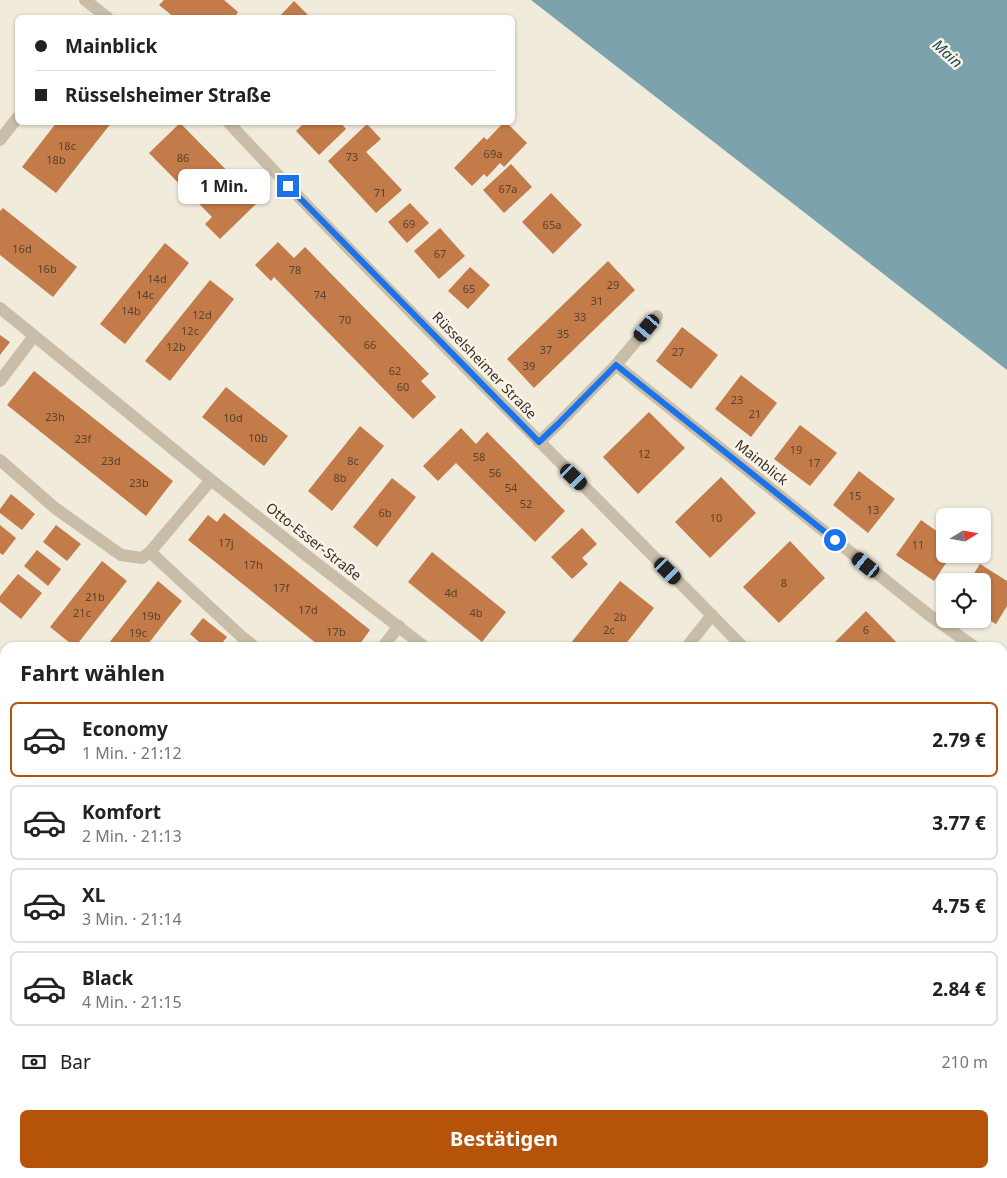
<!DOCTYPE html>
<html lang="de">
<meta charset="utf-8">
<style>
body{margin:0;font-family:"Noto Sans",sans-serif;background:#f2f2f2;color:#222;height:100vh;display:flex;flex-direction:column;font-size:19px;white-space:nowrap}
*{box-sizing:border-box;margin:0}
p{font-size:16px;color:#767676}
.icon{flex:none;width:28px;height:28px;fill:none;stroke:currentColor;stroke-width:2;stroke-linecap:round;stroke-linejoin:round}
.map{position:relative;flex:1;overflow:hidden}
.details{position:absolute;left:0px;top:642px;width:1008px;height:536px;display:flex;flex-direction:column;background:#fff;border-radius:15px 15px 0 0;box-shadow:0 1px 4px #0004}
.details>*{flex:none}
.top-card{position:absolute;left:15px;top:15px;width:500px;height:110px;border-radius:8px;box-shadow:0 1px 4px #0004;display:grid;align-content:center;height:110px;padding:0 20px;background:#fff}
.needle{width:32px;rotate:79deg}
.buttons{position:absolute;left:936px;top:508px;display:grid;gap:10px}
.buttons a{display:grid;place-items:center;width:55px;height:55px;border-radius:8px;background:#fff;box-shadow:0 1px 4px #0004;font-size:25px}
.end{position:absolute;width:22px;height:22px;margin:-11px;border:6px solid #1a73e8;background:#fff;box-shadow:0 0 0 2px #fff}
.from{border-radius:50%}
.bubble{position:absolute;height:35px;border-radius:8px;background:#fff;box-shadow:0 1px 4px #0004;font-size:16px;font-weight:700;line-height:35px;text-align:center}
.car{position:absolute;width:15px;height:30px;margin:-15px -8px;border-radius:6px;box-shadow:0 0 4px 1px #0007;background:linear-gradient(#222 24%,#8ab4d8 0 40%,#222 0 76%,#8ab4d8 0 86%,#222 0)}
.top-card b{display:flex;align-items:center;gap:18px;height:48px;font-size:19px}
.top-card b+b{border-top:1px solid #e0e0e0}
.top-card i{width:12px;height:12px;background:#222}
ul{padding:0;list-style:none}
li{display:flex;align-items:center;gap:15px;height:75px;margin:0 10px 8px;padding:0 10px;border:2px solid #e0e0e0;border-radius:8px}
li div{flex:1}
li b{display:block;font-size:19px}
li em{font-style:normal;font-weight:700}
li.current{border-color:#b45309}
li>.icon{width:45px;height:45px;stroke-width:1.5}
h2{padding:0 20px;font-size:22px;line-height:60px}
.pay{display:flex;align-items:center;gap:12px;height:55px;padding:0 20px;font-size:19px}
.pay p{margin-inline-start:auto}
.action{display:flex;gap:10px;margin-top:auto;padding:10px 20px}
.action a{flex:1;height:58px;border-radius:8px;background:#b45309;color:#fff;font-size:20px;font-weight:700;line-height:58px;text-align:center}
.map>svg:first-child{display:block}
.water{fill:#7ca3ad}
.building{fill:#c27b49}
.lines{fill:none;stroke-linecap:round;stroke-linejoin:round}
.lane{stroke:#c9bda8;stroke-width:12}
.street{stroke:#c9bda8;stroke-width:12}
.rail-casing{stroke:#362f28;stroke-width:5.5}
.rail{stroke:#f9f4e8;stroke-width:4;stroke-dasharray:11;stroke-linecap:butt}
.route{stroke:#1a73e8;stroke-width:6}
.labels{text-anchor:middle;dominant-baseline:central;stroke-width:5;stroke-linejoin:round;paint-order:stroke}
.number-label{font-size:11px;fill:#594230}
.street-label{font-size:14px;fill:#362f28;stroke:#f9f4e8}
.water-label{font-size:15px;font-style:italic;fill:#1f4956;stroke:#f9f4e8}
</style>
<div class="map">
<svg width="1007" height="1178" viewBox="0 0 1007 1178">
<rect width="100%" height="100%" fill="#f1ebdc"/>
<path class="water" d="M531,0H1007V370Z"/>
<g class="building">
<path d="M164,0H224L238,12L234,18H175L159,5Z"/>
<path d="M294,1L311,18H278Z"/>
<path d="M57,122H112L56,193L22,167Z"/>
<path d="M305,122H340L346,129L319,155L296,131Z"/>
<path d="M504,122H506L527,143L504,167L500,163L487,177L484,174L472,186L454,168L484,137L487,140Z"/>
<path d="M180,123L258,202L220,239L205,224L212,217L149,153Z"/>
<path d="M367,124L381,139L366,152L402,190L376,213L328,161Z"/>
<path d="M511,164L532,187L504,213L483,190Z"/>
<path d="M551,193L582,225L553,254L522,222Z"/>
<path d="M410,203L429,223L407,243L388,222Z"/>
<path d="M3,208L77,267L53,297L0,255V211Z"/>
<path d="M440,228L465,256L439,279L414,251Z"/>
<path d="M278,242L294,258L305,247L429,374L421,381L436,397L413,419L274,277L271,281L255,265Z"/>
<path d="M165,243L189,263L125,344L100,324Z"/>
<path d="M608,261L635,290L534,388L507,359Z"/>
<path d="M470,267L490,285L468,309L448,291Z"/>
<path d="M210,280L234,299L170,381L145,361Z"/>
<path d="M682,327L718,355L691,389L656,361Z"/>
<path d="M0,335L10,342L0,355Z"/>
<path d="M34,371L173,481L146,516L7,405Z"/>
<path d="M741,375L777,403L751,437L715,409Z"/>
<path d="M226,387L288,436L264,466L202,417Z"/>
<path d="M649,412L685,448L638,494L603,457Z"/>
<path d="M800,425L837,453L810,486L774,459Z"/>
<path d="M360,426L384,446L332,511L308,491Z"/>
<path d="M461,428L476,444L487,432L565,511L535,542L456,463L438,481L423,466Z"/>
<path d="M859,471L895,499L868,533L833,505Z"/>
<path d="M721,477L756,513L710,558L675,522Z"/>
<path d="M392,478L416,497L377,547L353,527Z"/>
<path d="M11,494L35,514L22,530L0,513V509Z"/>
<path d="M224,513L370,630L357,648H322L188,540L208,515L217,522Z"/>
<path d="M921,520L945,537V554H952L934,581L896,555Z"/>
<path d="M0,525L16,538L3,555L0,553Z"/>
<path d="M56,525L81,544L67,561L43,542Z"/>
<path d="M582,528L597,544L582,558L588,564L572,579L551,557Z"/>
<path d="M790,541L825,578L779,623L743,587Z"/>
<path d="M37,550L61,569L48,586L24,566Z"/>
<path d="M432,552L506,612L482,642L408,582Z"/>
<path d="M102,561L127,581L75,647L50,627Z"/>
<path d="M980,564L1007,581V606L996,624L982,616V581H969Z"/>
<path d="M18,574L42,593L21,619L0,602V596Z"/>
<path d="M158,581L182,601L169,617L145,648H105Z"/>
<path d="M620,581L654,608L632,636L622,648H567Z"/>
<path d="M866,611L902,648H829Z"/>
<path d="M203,618L227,637L218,648H206L190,634Z"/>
<path d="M1007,878V917L1002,909V881Z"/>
<path d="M0,912L5,916V945L0,943Z"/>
<path d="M5,970V1001L0,1012V982Z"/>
<path d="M5,1045V1079L0,1077V1057Z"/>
<path d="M1002,1085L1007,1094V1113L1002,1115Z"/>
<path d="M1007,1123V1161L1002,1152V1125Z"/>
<path d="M34,1174H118L116,1178H32Z"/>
<path d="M190,1174H246L242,1178H186Z"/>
<path d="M649,1174H692L691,1178H647Z"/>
<path d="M781,1174H825L824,1178H780Z"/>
<path d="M839,1174H859L858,1178H837Z"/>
<path d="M931,1174H946L945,1178H930Z"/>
<path d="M948,1174H970L968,1178H946Z"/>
</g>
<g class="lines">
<g class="lane">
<path d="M616,365L657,316"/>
<path d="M150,552L241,636L256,648"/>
</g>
<g class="street">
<path d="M85,0L108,18"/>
<path d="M228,122C396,302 572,472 744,648"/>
<path d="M0,140L18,117"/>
<path d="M0,308L211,480L307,556L426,648"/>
<path d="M0,381L34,336"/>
<path d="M539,442L558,424L616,365L929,615L976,648"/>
<path d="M0,460L55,508L121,555L142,558L150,552L211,480"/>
<path d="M382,648L399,626"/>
<path d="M686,648L712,615"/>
<path d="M1002,666L1007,669"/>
<path d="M0,692L5,695"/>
<path d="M1002,759L1007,753"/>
<path d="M1002,1003L1007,1011"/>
<path d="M338,1174L343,1178"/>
<path d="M583,1174L589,1178"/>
</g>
<defs>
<g id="rail">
<path d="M0,753L5,757"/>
<path d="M0,774L5,778"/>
<path d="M0,785L5,789"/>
<path d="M451,1174L456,1178"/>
<path d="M477,1174L482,1178"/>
<path d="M505,1174L510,1178"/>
<path d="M531,1174L537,1178"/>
</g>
</defs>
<use href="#rail" class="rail-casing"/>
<use href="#rail" class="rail"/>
</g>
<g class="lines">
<path class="route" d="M288,186L539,442L558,424L616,365L835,540"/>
</g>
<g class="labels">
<g class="number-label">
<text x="67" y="145">18c</text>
<text x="493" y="153">69a</text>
<text x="352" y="156">73</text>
<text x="183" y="157">86</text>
<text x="56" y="159">18b</text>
<text x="508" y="188">67a</text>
<text x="380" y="192">71</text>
<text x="409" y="223">69</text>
<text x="552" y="224">65a</text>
<text x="22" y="248">16d</text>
<text x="440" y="253">67</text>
<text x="47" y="268">16b</text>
<text x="295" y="269">78</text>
<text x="157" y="278">14d</text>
<text x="613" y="284">29</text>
<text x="469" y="288">65</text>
<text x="145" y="294">14c</text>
<text x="320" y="294">74</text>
<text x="597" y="300">31</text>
<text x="131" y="310">14b</text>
<text x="202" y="314">12d</text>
<text x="580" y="316">33</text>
<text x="345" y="319">70</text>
<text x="190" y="330">12c</text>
<text x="563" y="333">35</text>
<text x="370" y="344">66</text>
<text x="176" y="346">12b</text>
<text x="546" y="349">37</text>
<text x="678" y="351">27</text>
<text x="529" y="365">39</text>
<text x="395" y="370">62</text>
<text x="403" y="386">60</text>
<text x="737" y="399">23</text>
<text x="755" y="413">21</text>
<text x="55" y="416">23h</text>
<text x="233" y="417">10d</text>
<text x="258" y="437">10b</text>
<text x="83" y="438">23f</text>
<text x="796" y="449">19</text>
<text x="644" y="453">12</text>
<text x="479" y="456">58</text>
<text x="111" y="460">23d</text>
<text x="353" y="460">8c</text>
<text x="814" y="462">17</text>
<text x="495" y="472">56</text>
<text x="340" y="477">8b</text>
<text x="139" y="482">23b</text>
<text x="511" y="487">54</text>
<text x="855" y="495">15</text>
<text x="526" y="503">52</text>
<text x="873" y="509">13</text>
<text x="385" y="512">6b</text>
<text x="716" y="517">10</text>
<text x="226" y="542">17j</text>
<text x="918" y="544">11</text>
<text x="253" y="564">17h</text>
<text x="784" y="582">8</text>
<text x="281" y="587">17f</text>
<text x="451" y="592">4d</text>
<text x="95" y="596">21b</text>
<text x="308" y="609">17d</text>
<text x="82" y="612">21c</text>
<text x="476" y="612">4b</text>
<text x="151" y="615">19b</text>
<text x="620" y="616">2b</text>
<text x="609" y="629">2c</text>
<text x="866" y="629">6</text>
<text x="336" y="631">17b</text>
<text x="138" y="632">19c</text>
</g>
<g class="street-label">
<text transform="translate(485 365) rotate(46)">Rüsselsheimer Straße</text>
<text transform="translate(762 462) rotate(39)">Mainblick</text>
<text transform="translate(314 541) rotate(38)">Otto-Esser-Straße</text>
</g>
<g class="water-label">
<text transform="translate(948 53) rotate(42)">Main</text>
</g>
</g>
</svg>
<div class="buttons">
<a><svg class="needle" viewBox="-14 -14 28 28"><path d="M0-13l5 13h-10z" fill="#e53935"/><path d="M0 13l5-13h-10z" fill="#767676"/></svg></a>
<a><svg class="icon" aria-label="locate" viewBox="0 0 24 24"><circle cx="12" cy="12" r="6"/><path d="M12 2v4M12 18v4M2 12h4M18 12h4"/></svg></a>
</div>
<i class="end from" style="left:835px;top:540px"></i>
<i class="end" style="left:288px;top:186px"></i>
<div class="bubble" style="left:178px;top:169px;width:92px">1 Min.</div>
<i class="car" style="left:647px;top:328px;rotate:220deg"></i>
<i class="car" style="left:574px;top:477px;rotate:134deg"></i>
<i class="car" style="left:866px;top:565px;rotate:309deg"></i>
<i class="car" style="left:668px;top:571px;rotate:135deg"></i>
<div class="top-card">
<b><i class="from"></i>Mainblick</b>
<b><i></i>Rüsselsheimer Straße</b>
</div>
<section class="details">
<h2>Fahrt wählen</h2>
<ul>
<li class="current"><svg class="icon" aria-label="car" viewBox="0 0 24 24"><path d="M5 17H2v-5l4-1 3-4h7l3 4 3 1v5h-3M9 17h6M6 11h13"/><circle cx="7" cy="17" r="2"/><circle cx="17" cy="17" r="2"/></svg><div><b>Economy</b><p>1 Min. · 21:12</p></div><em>2.79 €</em></li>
<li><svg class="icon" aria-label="car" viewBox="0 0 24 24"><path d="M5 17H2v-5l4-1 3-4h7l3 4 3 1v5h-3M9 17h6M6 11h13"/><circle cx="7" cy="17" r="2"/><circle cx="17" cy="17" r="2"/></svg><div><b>Komfort</b><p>2 Min. · 21:13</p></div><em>3.77 €</em></li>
<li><svg class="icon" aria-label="car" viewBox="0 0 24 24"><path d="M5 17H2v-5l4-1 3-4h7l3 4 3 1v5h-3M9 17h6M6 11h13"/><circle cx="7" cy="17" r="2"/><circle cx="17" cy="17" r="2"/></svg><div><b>XL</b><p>3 Min. · 21:14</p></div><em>4.75 €</em></li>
<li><svg class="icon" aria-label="car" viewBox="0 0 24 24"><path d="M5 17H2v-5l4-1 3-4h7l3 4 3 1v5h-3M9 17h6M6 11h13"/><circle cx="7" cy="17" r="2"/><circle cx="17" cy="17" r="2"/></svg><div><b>Black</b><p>4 Min. · 21:15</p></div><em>2.84 €</em></li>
</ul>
<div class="pay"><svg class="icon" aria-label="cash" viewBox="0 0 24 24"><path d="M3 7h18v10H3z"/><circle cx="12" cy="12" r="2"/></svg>Bar<p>210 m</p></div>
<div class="action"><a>Bestätigen</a></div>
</section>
</div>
